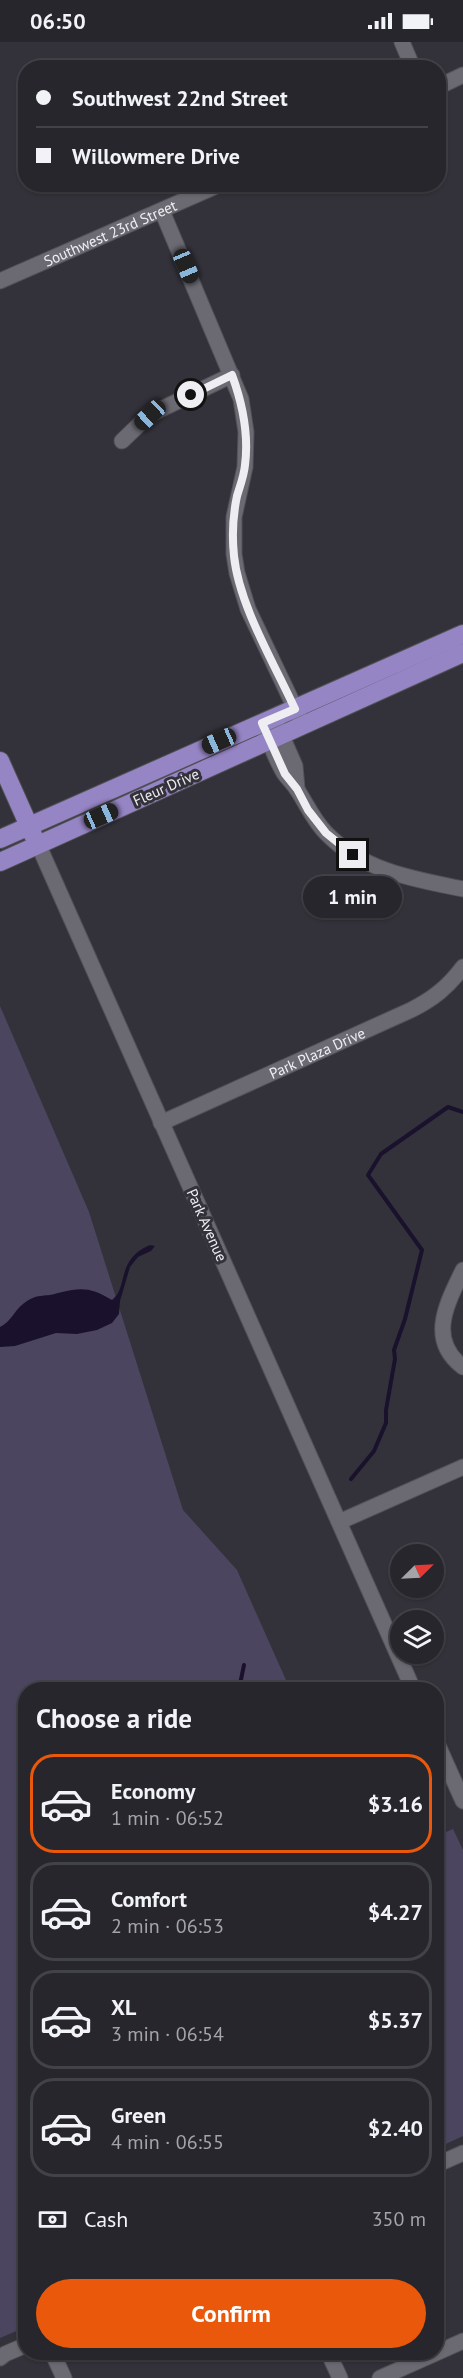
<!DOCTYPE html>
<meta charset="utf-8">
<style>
body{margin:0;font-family:"PT Sans",sans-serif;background:#2e2e34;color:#f1f3f6;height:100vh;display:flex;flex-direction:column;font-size:22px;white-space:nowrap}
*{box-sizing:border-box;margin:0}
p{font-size:20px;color:#a4a5a9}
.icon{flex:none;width:33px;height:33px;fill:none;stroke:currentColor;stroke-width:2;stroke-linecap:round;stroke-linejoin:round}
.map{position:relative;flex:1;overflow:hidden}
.panel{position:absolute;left:18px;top:1640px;width:426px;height:678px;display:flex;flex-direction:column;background:#26262c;border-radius:24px;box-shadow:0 2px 4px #0004,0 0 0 2px #424348}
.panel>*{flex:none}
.guide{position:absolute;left:18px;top:18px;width:428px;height:132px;border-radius:24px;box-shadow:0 2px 4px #0004,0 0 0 2px #424348;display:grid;align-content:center;height:132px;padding:0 18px;background:#26262c}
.needle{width:39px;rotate:66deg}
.controls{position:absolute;left:390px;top:1502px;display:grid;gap:12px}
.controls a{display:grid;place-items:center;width:54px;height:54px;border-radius:50%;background:#26262c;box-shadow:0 2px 4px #0004,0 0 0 2px #424348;font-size:30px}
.end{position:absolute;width:27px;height:27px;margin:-14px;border:8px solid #eeedf2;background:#111;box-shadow:0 0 0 3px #111}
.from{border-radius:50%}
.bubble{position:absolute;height:42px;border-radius:21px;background:#26262c;box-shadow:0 2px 4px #0004,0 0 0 2px #424348;font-size:20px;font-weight:700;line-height:42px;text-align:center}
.car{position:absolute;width:18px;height:36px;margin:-18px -9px;border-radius:8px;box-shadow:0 0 4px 2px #0007;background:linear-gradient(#222 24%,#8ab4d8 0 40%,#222 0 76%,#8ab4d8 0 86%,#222 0)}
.guide b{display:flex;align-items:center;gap:21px;height:57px;font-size:22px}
.guide b+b{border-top:2px solid #424348}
.guide i{width:15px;height:15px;background:#f1f3f6}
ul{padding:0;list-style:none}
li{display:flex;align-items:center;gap:18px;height:99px;margin:0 12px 9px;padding:0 6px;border:3px solid #424348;border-radius:24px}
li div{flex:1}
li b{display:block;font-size:22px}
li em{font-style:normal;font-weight:700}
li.current{border-color:#ea580c}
li>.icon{width:54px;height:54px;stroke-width:1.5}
h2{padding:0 18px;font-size:27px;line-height:72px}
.pay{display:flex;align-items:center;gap:15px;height:66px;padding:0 18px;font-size:22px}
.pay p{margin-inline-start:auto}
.button{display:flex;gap:12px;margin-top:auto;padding:12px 18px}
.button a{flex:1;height:69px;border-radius:36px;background:#ea580c;color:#fff;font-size:24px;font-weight:700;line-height:69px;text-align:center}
.status{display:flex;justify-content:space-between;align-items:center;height:42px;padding:0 30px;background:#26262c;direction:ltr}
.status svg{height:16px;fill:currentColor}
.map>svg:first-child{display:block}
.green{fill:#4c4560}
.water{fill:#1a122d}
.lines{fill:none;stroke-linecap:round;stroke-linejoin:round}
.stream{stroke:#1a122d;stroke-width:4}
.minor-casing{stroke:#525157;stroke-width:17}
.major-casing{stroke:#525157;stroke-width:20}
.minor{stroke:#6b6a73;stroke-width:15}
.major{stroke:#9685c5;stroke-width:18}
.route{stroke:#eeedf2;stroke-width:8}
.labels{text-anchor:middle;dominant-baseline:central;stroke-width:6;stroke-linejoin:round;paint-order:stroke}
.street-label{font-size:15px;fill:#eeedf2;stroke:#33323a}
</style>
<div class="status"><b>06:50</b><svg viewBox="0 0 49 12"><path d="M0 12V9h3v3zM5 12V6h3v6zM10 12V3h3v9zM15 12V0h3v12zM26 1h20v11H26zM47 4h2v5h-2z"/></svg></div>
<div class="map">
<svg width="463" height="2336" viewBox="0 0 463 2336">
<rect width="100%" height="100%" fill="#33323a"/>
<g class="green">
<path d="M0,964L89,1170L183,1468L237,1528L290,1647H26V2285L0,2296Z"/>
<path d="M453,1787L463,1808V2094L437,2106V1794Z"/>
</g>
<path class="water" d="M150,1203L155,1204L151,1209L138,1215L130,1225L120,1259L119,1272L112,1281L97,1288L77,1292L56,1291L15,1304L0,1305V1285C11,1280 14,1269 23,1262C38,1250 43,1256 58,1251C81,1245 91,1245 112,1258C129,1245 115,1218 150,1203Z"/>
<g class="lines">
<g class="stream">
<path d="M351,1437L374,1409L386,1381V1368L395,1317L394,1308L405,1277L422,1208L368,1133L381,1112L448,1065L463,1070"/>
<path d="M239,1647L244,1623"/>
</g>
<defs>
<g id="minor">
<path d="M402,0L413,26"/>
<path d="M438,45L463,33"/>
<path d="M162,169L241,357L246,390L245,425L234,475V512L237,531L248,567L303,683"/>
<path id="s1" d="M0,239L221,142"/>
<path d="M122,399L149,373L232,333"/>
<path d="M274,676L295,724L297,747"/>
<path d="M265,689C271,703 276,718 284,731C288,737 294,742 298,749C307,763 314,779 326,791C363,829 413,837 463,847"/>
<path d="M38,802L413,1647"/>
<path id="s2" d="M161,1081L411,968C433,957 448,945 463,925"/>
<path d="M463,1228C448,1260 426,1297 463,1325"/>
<path d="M339,1480L463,1425"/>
<path d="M436,1699L463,1759"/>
<path d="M436,2123L463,2111"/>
<path d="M52,2310L64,2336"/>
<path d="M328,2310L340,2336"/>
<path d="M0,2316L5,2312L26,2303"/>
<path d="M380,2336L463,2299"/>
</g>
<g id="major">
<path d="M0,719L33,793"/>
<path d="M0,797L463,592"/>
<path d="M0,820L463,611"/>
</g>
</defs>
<use href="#minor" class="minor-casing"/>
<use href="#major" class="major-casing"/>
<use href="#minor" class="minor"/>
<use href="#major" class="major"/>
</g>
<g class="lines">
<path class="route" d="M191,353L232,333C243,363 249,392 245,423C244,434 240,444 237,454C233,473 232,495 234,514C239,563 274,621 295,667L262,681L285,732L297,747L308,768L326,791L353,813"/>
</g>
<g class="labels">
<g class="street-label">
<text stroke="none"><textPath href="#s1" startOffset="120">Southwest 23rd Street</textPath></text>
<text transform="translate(166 745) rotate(-24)">Fleur Drive</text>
<text stroke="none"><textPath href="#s2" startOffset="171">Park Plaza Drive</textPath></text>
<text transform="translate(207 1183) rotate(66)">Park Avenue</text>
</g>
</g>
</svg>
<div class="controls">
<a><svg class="needle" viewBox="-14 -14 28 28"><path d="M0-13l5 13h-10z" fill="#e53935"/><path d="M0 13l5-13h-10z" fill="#a4a5a9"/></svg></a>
<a><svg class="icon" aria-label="layers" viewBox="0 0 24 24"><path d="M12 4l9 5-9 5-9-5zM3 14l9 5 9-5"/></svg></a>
</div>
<i class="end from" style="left:191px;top:353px"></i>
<i class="end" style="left:353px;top:813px"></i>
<div class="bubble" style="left:303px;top:834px;width:99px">1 min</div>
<i class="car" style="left:186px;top:224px;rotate:157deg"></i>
<i class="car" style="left:150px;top:373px;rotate:227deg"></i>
<i class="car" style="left:219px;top:699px;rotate:246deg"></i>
<i class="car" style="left:101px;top:774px;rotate:66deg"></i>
<div class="guide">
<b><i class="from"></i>Southwest 22nd Street</b>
<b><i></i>Willowmere Drive</b>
</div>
<section class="panel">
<h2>Choose a ride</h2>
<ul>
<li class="current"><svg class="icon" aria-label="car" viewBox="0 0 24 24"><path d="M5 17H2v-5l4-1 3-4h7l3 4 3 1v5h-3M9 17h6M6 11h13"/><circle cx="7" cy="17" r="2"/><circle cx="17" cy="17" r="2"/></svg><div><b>Economy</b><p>1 min · 06:52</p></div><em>$3.16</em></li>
<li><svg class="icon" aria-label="car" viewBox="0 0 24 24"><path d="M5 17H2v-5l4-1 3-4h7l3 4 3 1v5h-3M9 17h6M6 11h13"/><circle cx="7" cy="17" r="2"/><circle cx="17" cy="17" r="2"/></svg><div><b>Comfort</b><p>2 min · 06:53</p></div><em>$4.27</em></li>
<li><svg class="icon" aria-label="car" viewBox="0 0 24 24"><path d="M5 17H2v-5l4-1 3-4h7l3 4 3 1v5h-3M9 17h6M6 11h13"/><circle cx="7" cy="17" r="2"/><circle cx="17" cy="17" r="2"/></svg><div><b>XL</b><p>3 min · 06:54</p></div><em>$5.37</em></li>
<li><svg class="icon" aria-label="car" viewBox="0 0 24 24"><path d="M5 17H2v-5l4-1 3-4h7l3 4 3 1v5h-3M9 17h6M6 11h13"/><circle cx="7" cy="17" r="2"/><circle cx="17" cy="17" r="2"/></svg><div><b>Green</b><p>4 min · 06:55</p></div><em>$2.40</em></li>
</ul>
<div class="pay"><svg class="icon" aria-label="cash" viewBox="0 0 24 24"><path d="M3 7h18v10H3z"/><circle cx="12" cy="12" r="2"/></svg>Cash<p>350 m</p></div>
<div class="button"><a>Confirm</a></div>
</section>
</div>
